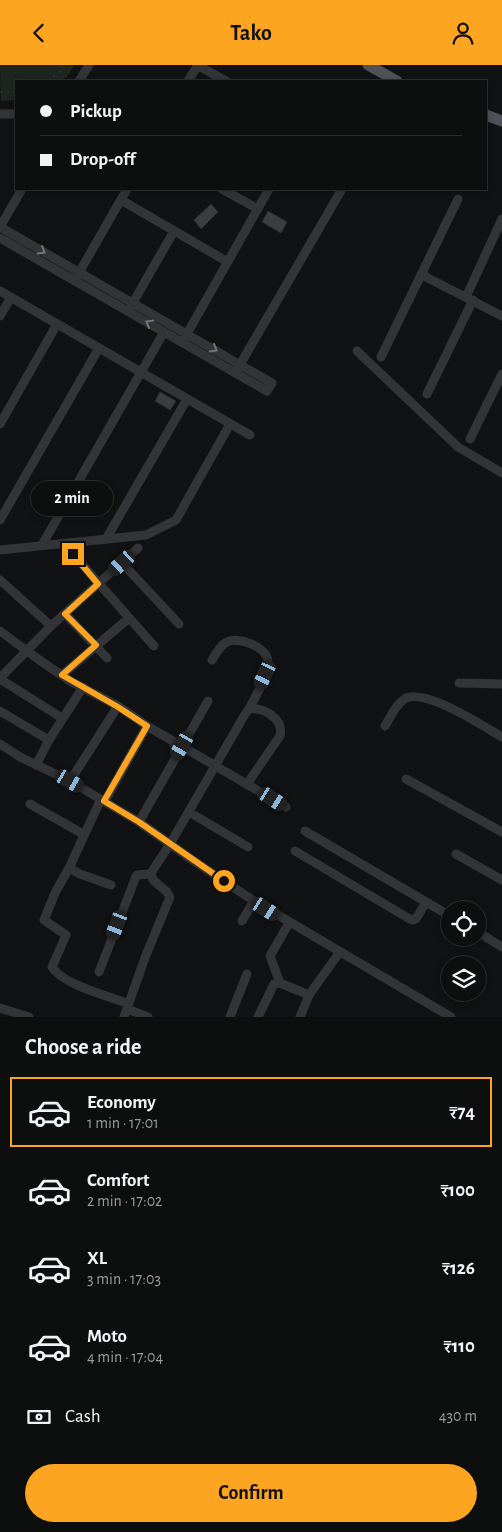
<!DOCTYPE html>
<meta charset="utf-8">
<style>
body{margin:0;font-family:"Alegreya Sans",sans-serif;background:#1b1c1c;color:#f1f3f6;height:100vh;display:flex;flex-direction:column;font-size:19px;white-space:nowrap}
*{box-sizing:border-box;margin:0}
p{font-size:16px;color:#9a9c9e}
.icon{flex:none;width:28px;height:28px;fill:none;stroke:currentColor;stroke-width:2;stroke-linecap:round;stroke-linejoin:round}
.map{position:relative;height:952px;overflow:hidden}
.drawer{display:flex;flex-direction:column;background:#0d0e0e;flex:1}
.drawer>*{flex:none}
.guide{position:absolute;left:15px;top:15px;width:472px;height:110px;border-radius:0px;box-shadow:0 2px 8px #0003,0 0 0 1px #2d2e2e;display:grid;align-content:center;height:110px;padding:0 25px;background:#0d0e0e}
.tools{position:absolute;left:441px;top:836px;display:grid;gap:10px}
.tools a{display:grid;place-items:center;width:45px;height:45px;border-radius:50%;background:#0d0e0e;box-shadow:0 2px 8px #0003,0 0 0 1px #2d2e2e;font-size:25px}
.end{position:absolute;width:22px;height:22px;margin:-11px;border:6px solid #fda420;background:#111;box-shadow:0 0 0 2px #111}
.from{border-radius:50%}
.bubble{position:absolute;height:35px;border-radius:18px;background:#0d0e0e;box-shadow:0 2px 8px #0003,0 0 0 1px #2d2e2e;font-size:16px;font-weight:600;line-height:35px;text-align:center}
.car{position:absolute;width:15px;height:30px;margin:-15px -8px;border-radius:6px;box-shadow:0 0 4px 1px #0007;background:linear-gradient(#222 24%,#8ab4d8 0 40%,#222 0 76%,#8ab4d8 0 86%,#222 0)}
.guide b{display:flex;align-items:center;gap:18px;height:48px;font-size:19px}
.guide b+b{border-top:1px solid #2d2e2e}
.guide i{width:12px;height:12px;background:#f1f3f6}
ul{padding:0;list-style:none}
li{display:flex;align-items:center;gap:15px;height:70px;margin:0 10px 8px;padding:0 15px;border:2px solid transparent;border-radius:0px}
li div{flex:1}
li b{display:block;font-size:19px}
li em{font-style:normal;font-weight:600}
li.selected{border-color:#fda420}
li>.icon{width:45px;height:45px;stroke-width:1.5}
h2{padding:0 25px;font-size:22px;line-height:60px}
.pay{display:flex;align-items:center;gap:12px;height:55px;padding:0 25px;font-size:19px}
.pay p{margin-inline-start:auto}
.button{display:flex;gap:10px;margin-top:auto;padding:10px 25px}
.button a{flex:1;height:58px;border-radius:30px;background:#fda420;color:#111;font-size:20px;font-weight:600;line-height:58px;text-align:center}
header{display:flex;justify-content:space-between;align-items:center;height:65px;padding:0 25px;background:#fda420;color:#111;font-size:22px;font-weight:600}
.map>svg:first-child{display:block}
.green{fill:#1d261e}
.building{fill:#3b3d41;stroke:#2b2c2f}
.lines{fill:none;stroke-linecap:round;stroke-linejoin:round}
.path{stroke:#383b3f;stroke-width:1;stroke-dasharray:2.5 4;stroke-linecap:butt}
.minor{stroke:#323438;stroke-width:9}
.major{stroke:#4e5158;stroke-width:11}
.oneway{stroke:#70747d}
.route{stroke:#fda420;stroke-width:6}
</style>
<header><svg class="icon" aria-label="back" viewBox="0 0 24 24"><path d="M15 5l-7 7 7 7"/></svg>Tako<svg class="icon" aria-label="person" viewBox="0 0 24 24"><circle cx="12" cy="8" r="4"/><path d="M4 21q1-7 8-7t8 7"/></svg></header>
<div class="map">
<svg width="502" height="952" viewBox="0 0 502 952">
<rect width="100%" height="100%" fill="#111213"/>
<path class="green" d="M0,0H74L69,9L61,16H16V35L1,36Z"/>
<g class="building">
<path d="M211,139L218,147L201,164L194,155Z"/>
<path d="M268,146L287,157L281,168L262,157Z"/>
<path d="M160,327L176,336L170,345L155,336Z"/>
</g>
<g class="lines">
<g class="path">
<path d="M60,6L69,14"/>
<path d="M48,16L60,6L63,0"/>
<path d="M0,27H16"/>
</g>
<g class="minor">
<path d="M197,0L226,16"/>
<path d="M79,16L89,0"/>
<path d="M188,16L198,0"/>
<path d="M0,49H16"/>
<path d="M222,124L258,144"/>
<path d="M121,135L228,197"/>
<path d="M0,162L272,318L267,326L0,173"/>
<path d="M0,162L22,124"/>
<path d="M422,210L502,251"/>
<path d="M76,213L127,124"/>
<path d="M0,226L250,370"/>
<path d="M466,232L502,154"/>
<path d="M131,241L174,166"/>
<path d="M0,251L11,232"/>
<path d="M184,274L269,124"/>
<path d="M357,286L458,382L502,408"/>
<path d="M381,292L458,134"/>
<path d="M238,303L342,124"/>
<path d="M427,329L473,235"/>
<path d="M0,359L57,259"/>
<path d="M470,374L502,309"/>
<path d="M0,455L99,283"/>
<path d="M106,474L187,334"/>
<path d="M42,480L164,267"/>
<path d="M0,485L146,470L176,455L230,359"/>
<path d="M73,489L154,581"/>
<path d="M122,498L179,559"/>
<path d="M0,515L51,561"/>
<path d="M65,549L107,593"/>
<path d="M0,566L38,594L70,616L118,641L147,661L286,742"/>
<path d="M212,595C216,589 220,580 227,577C238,571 268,582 268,597C268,612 256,630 249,644"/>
<path d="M62,610L129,553"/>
<path d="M0,613L51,561L138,483"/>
<path d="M0,614L62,653"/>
<path d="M459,618L502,619"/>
<path d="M0,646L49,675"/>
<path d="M385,661C391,651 396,639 406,633C427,624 483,661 502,672"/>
<path d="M0,679L20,692L70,716L139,757L194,796L254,836L451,952"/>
<path d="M36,700L49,675L83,622"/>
<path d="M406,714L502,767"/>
<path d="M70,716L118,641"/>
<path d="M101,734L69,803L55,828L44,855L66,870L52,902C63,920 109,931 129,939"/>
<path d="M105,736L147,661"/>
<path d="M30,739L83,769"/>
<path d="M189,747L248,782"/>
<path d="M139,757L208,636"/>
<path d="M305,766L450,851"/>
<path d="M295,786L408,853L413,855L416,854L426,837"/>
<path d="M456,789L502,815"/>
<path d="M69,803L80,809L111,820"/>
<path d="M242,856L254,836"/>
<path d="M478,867L502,882"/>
<path d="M99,907L135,814L137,810L151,809"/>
<path d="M280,918L270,891L289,858"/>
<path d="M0,943L29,952"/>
<path d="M127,944L148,952"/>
<path d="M124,952L146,890L170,832L167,827L153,815L151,808L170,779L244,651L249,644C264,642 284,654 280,671L247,719"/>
<path d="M230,952L247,909"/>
<path d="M258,952L274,919L280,918L309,930"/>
<path d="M300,952L309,930L339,888"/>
</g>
<g class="major">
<path d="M368,0L397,16"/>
<path d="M486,50L502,56"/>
</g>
</g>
<defs><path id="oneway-chevron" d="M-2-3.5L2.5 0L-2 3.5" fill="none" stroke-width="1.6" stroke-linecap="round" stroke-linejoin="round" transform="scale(1.25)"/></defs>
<g class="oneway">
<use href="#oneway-chevron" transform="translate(42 186) rotate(30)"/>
<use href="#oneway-chevron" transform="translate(149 258) rotate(-150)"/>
<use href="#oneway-chevron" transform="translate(214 284) rotate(30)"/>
</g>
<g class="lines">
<path class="route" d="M73,489L98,519L65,549L96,580L62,610L118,642L147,661L104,736L139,757L224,816"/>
</g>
</svg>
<div class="tools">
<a><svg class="icon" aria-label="locate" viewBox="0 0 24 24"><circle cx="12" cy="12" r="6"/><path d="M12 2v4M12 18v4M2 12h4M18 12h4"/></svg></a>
<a><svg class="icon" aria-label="layers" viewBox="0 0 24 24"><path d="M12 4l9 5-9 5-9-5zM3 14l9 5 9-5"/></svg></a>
</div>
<i class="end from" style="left:224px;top:816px"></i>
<i class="end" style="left:73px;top:489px"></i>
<div class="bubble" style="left:31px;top:416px;width:82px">2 min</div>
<i class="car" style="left:122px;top:498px;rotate:228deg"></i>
<i class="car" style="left:265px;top:610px;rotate:205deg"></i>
<i class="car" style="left:182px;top:681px;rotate:210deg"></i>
<i class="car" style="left:70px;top:716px;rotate:120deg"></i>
<i class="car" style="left:273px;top:734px;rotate:122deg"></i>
<i class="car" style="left:266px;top:844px;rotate:122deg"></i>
<i class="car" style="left:117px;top:860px;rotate:201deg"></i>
<div class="guide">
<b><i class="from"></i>Pickup</b>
<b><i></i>Drop-off</b>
</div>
</div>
<section class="drawer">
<h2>Choose a ride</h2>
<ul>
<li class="selected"><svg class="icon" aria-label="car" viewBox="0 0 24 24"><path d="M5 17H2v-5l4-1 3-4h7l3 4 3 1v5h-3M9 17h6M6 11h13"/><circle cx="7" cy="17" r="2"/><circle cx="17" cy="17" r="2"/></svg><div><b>Economy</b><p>1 min · 17:01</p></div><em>₹74</em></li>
<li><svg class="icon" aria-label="car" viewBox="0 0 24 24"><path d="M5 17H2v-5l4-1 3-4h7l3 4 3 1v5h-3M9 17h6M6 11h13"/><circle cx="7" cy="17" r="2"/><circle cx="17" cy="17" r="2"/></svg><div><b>Comfort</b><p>2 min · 17:02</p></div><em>₹100</em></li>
<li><svg class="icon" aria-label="car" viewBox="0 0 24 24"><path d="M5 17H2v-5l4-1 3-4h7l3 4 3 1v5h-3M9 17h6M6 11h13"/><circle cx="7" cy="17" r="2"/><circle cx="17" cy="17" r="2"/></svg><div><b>XL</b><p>3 min · 17:03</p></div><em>₹126</em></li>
<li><svg class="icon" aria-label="car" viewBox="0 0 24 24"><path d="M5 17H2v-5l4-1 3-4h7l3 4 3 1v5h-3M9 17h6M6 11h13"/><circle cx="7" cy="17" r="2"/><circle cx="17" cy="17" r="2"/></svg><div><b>Moto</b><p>4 min · 17:04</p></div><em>₹110</em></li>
</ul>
<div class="pay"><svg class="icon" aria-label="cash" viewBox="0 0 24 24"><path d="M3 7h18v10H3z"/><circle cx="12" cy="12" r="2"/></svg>Cash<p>430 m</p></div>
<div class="button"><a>Confirm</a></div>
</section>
